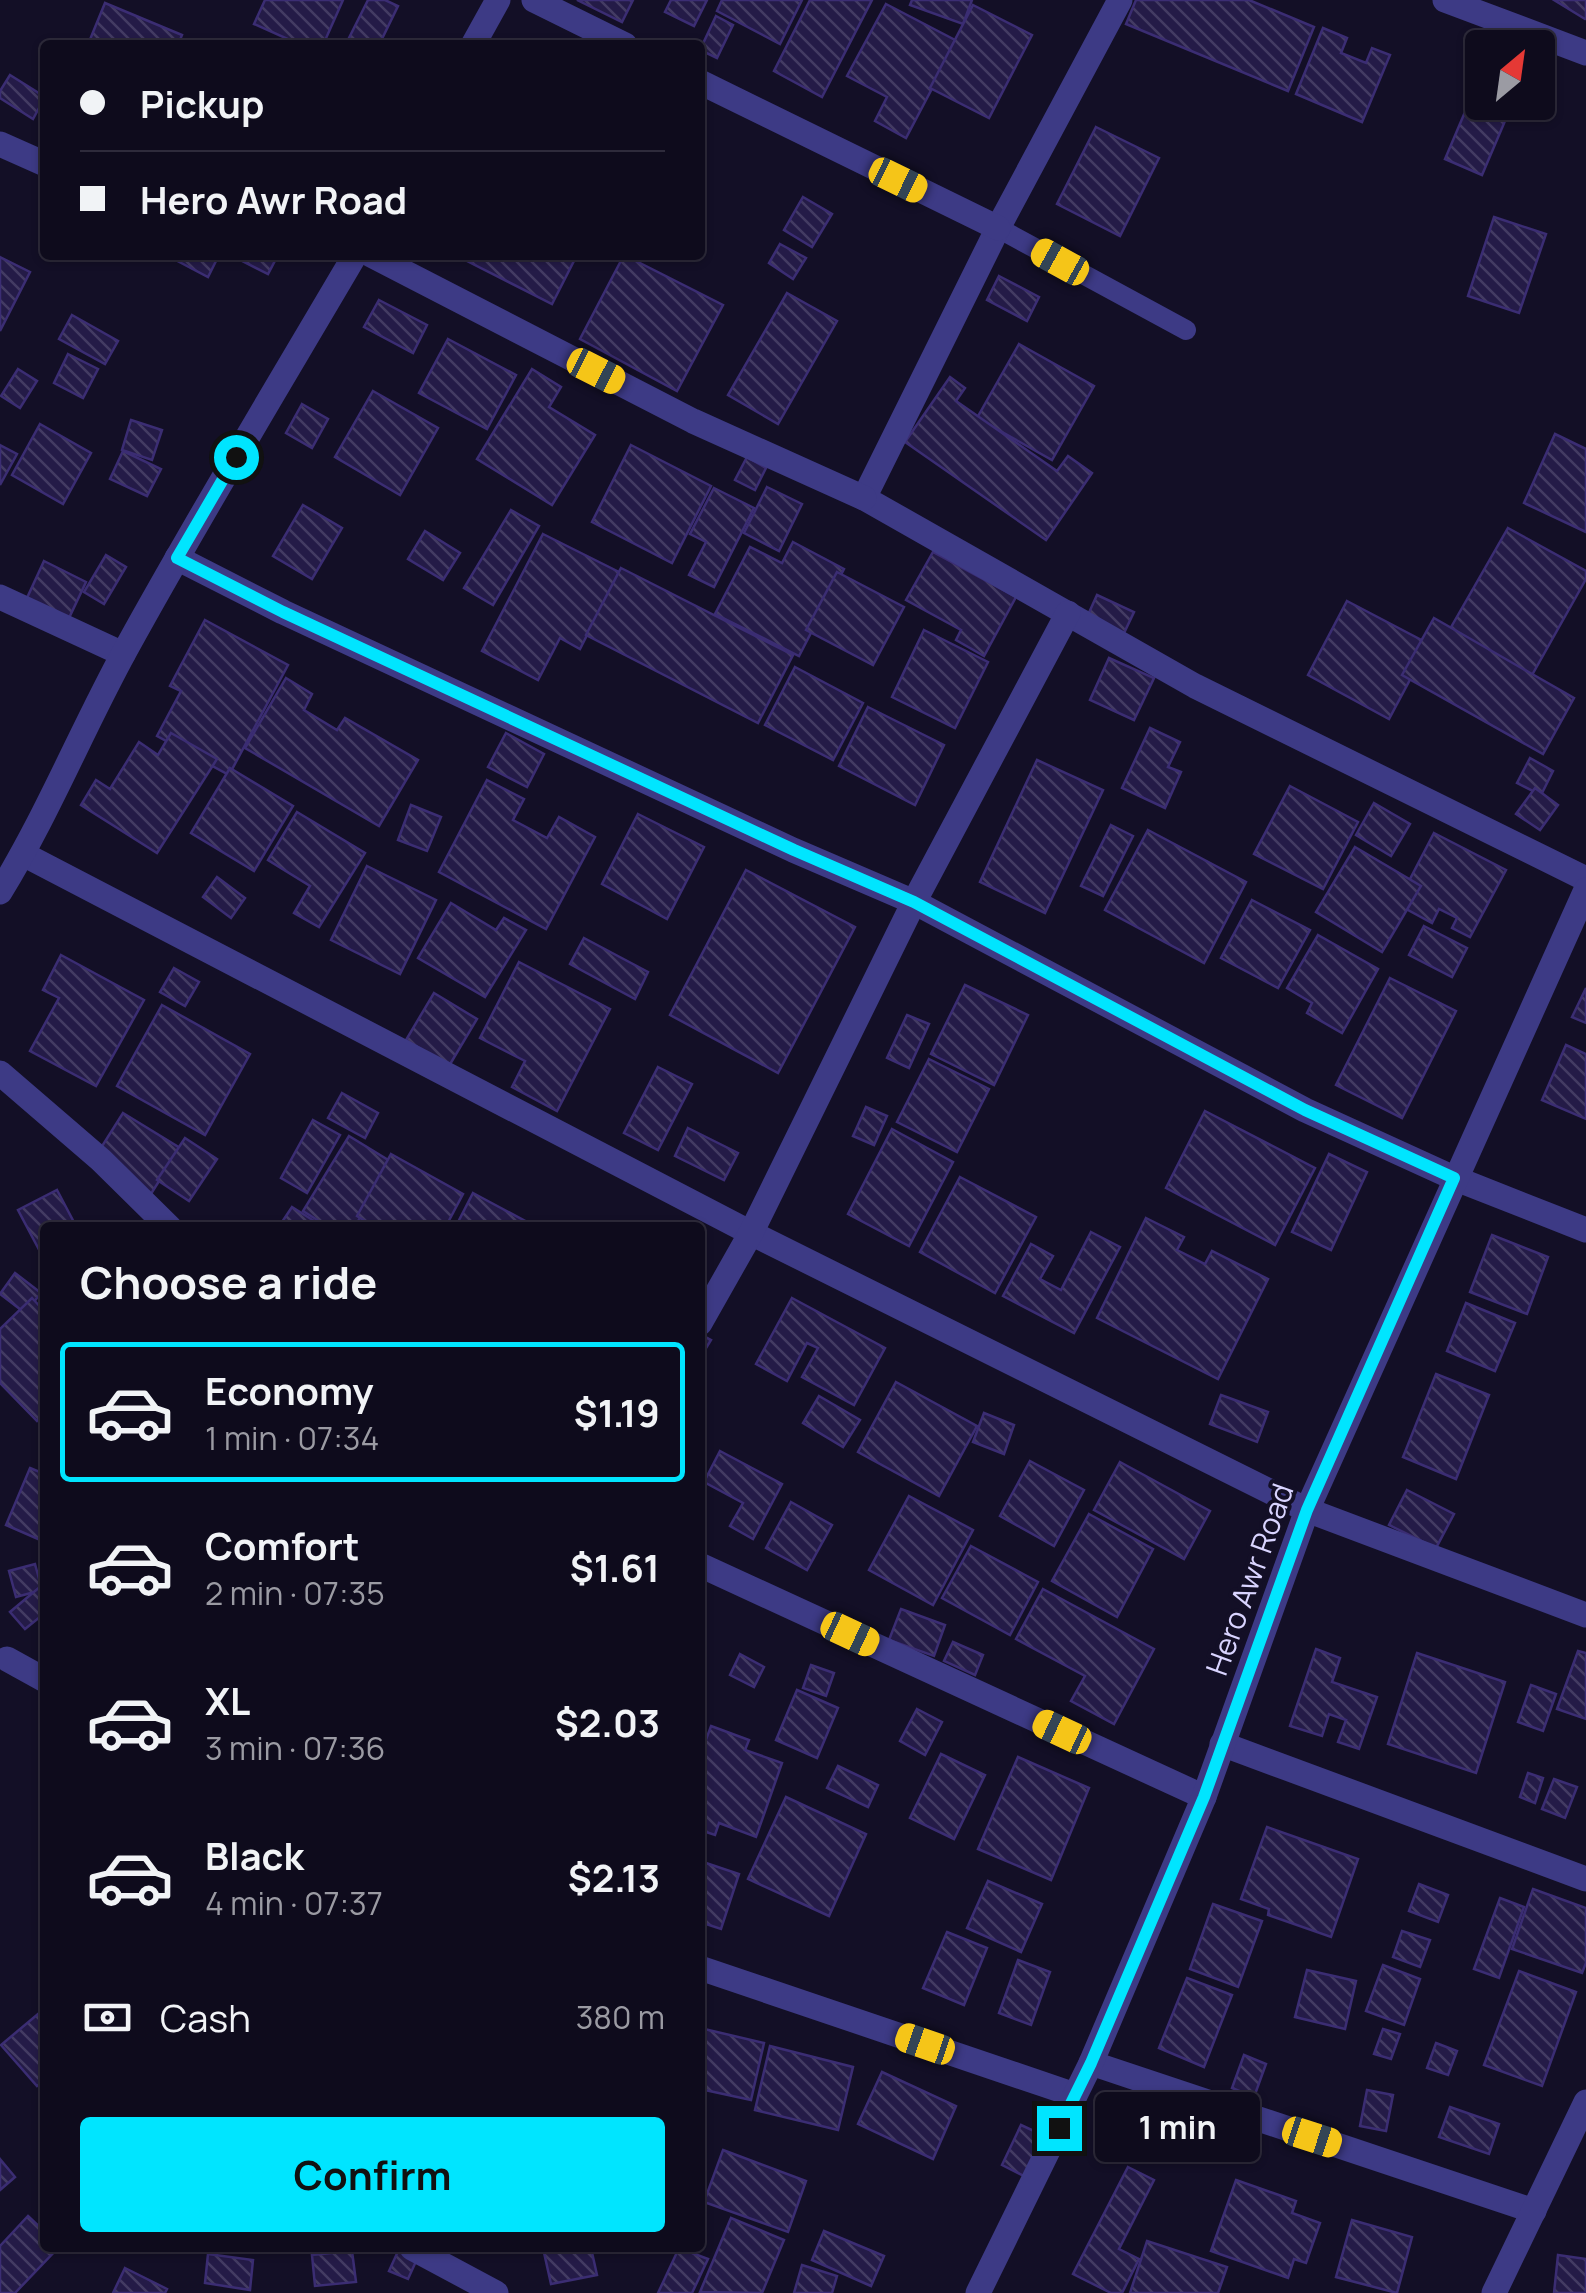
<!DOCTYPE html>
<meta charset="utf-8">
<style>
body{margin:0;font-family:Manrope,sans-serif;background:#1c1929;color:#f1f3f6;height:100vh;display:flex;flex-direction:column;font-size:38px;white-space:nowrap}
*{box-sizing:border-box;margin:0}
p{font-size:32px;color:#9b9ba3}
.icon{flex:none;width:55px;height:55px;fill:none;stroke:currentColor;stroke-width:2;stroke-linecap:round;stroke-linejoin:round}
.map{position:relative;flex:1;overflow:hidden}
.drawer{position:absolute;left:40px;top:1222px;width:665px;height:1030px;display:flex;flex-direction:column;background:#0e0b1c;border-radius:10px;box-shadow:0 2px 8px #0004,0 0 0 2px #2e2b3b}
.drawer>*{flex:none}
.guide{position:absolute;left:40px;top:40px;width:665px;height:220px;border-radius:10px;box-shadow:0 2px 8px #0004,0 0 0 2px #2e2b3b;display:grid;align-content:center;height:220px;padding:0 40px;background:#0e0b1c}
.needle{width:65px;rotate:29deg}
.fabs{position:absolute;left:1465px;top:30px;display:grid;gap:20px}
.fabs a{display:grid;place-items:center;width:90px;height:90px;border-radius:10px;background:#0e0b1c;box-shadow:0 2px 8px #0004,0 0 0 2px #2e2b3b;font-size:50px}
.end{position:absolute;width:45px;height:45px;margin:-22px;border:12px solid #00e5ff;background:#111;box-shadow:0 0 0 5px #111}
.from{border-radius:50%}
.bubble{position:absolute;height:70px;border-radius:10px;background:#0e0b1c;box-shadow:0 2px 8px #0004,0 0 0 2px #2e2b3b;font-size:32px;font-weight:700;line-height:70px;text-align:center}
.car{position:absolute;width:30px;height:60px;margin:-30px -15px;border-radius:12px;box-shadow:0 0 8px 2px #0007;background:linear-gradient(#f5c518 24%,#345 0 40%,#f5c518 0 76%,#345 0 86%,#f5c518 0)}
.guide b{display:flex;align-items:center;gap:35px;height:95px;font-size:38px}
.guide b+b{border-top:2px solid #2e2b3b}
.guide i{width:25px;height:25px;background:#f1f3f6}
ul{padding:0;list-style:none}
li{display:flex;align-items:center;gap:30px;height:140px;margin:0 20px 15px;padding:0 20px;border:5px solid transparent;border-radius:10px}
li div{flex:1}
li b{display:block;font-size:38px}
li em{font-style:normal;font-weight:700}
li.selected{border-color:#00e5ff}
li>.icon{width:90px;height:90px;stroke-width:1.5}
h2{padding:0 40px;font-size:45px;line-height:120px}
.pay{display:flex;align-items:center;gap:25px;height:110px;padding:0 40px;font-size:38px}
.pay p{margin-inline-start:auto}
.action{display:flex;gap:20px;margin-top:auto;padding:20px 40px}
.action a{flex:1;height:115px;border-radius:10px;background:#00e5ff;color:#111;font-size:40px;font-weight:700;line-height:115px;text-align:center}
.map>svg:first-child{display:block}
.building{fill:url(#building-back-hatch);stroke:#3b2d73;stroke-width:2.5}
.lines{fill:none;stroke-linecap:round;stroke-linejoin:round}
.lane{stroke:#3d3a85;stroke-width:20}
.street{stroke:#3d3a85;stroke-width:25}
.route{stroke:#00e5ff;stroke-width:12}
.labels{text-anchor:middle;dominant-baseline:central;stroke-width:8;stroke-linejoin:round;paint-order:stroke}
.street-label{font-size:30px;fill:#d9d4ff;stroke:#130f26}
</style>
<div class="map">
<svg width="1586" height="2293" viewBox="0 0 1586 2293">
<defs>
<pattern id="building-back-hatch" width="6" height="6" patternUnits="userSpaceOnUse" patternTransform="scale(2.5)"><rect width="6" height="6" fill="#241b47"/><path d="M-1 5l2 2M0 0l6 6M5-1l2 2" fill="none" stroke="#433b63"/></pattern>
</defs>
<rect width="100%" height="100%" fill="#130f26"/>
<g class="building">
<path d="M265,0H343L323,45H301L254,24Z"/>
<path d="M368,0H385L398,6L379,45H363L349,38Z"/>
<path d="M577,0H633L622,22Z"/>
<path d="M671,0H707L694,26L665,12Z"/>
<path d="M722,0H802L780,44L717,11Z"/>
<path d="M810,0H872L822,97L774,71Z"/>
<path d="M912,0H972L963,24L910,5Z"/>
<path d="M1136,0H1249L1314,27L1288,91L1126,24Z"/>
<path d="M1554,0H1586V18L1585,19Z"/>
<path d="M105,3L182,35L178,45H97L89,42Z"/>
<path d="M886,4L957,41L906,138L875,121L887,97L847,76Z"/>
<path d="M973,5L1032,35L989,118L930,88Z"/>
<path d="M716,16L733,25L717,58L700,50Z"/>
<path d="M1323,28L1347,38L1341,53L1366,63L1372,48L1390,55L1362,122L1296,94Z"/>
<path d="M10,75L45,97L33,119L0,98V91Z"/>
<path d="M1468,105L1505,121L1482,175L1445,159Z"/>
<path d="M1096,127L1159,158L1120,236L1057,204Z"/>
<path d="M803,197L832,214L812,247L784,230Z"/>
<path d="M1494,217L1546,234L1519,313L1468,296Z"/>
<path d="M780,244L806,258L793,279L769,263Z"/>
<path d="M166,255H219L208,277Z"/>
<path d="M242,255H278L268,274L240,260Z"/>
<path d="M470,255H577L552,304L467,261Z"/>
<path d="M624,255L723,305L677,391L580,339Z"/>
<path d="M0,257L30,272L0,331Z"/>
<path d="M999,276L1039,297L1027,321L987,300Z"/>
<path d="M787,293L837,321L778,424L728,395Z"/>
<path d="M379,300L427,325L413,353L364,327Z"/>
<path d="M72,315L118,341L105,364L59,339Z"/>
<path d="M448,339L516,375L487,429L419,393Z"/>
<path d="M1019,344L1094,386L1052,460L977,418Z"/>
<path d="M68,354L98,369L83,398L54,383Z"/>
<path d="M18,369L37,381L20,408L1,396Z"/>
<path d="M532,369L561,387L549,407L595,435L552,505L477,459Z"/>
<path d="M950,377L965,388L956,401L1057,471L1068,456L1092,473L1046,540L905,442Z"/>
<path d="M373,391L438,428L400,495L335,457Z"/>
<path d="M302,404L328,419L312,448L286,433Z"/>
<path d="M131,420L162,430L152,460L122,450Z"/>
<path d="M40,424L91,453L63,504L12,475Z"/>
<path d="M1555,434L1586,449V532L1524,503Z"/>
<path d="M0,445L17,454L0,485Z"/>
<path d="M631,445L711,486L672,563L592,522Z"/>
<path d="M123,451L161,469L147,496L110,479Z"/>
<path d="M747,457L766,468L755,490L735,480Z"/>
<path d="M767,487L802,504L779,551L744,533Z"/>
<path d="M714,488L754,508L714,587L689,575L706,542L690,534Z"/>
<path d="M303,505L342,528L312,579L273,556Z"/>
<path d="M511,510L539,526L493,605L464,588Z"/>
<path d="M1508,528L1586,571V579L1532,675L1450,629Z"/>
<path d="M425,531L460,553L443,580L408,559Z"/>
<path d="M543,534L619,572L580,649L560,638L538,680L482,651Z"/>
<path d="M793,542L844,569L799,656L715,614L750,547L782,563Z"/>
<path d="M933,552L1016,597L984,656L956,640L961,630L906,600Z"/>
<path d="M106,555L126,567L104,604L84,592Z"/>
<path d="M44,561L86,582L69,618L27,598Z"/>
<path d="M621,568L793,655L758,723L586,635Z"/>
<path d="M837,572L904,607L873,665L806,630Z"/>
<path d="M1097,595L1134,612L1124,633L1087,617Z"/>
<path d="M1347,601L1429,644L1389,719L1308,675Z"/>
<path d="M1434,618L1574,698L1543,754L1402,675Z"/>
<path d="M205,620L288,665L229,775L157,736L181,691L170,686Z"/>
<path d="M924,630L988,662L955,728L892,697Z"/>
<path d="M1109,658L1154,678L1134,720L1090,700Z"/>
<path d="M795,667L863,703L833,760L765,725Z"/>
<path d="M286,678L312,694L304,710L337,730L345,718L418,760L379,826L245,748Z"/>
<path d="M868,707L944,745L915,805L839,766Z"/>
<path d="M1150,728L1180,742L1168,767L1181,772L1165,808L1122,788Z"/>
<path d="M171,733L217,759L157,853L81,805L96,780L110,789L139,742L158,755Z"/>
<path d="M506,733L544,754L527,787L488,767Z"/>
<path d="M1530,758L1553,771L1541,795L1517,783Z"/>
<path d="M1037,760L1103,790L1045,913L980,882Z"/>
<path d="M230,768L293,806L254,871L191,833Z"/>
<path d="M487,780L524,799L513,820L547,838L559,817L595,837L546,929L439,872Z"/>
<path d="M1290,786L1358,822L1323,889L1254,854Z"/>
<path d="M1535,788L1558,805L1540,830L1516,814Z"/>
<path d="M1374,803L1410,824L1391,856L1356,835Z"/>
<path d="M411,805L441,817L427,851L398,840Z"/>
<path d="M297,812L365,853L319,927L294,913L310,886L268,860Z"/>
<path d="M638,814L704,847L667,919L602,884Z"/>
<path d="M1111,825L1133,836L1103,896L1081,886Z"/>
<path d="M1148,830L1246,882L1204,963L1105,910Z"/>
<path d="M1434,833L1506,870L1470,937L1452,928L1457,918L1439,909L1432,923L1397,904Z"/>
<path d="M1355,847L1421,886L1382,952L1316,912Z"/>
<path d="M367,866L436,900L400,974L331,940Z"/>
<path d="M746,870L855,927L778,1073L670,1015Z"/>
<path d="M217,877L245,898L231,918L203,897Z"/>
<path d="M1252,900L1310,930L1278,988L1221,958Z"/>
<path d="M451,903L496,930L504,918L526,930L485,997L418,958Z"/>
<path d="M1424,926L1467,948L1452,977L1409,955Z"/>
<path d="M1318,935L1378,969L1342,1033L1307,1013L1312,1003L1287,988Z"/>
<path d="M584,938L648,972L635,999L570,964Z"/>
<path d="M61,955L144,1000L96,1086L30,1051L59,998L43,990Z"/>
<path d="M519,962L610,1009L557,1111L512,1087L525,1061L480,1038Z"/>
<path d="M174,968L199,982L185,1006L160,992Z"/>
<path d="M1390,978L1456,1011L1402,1118L1336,1085Z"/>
<path d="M965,985L1028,1015L994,1085L931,1054Z"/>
<path d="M1586,988V1023L1572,1017Z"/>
<path d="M434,993L477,1019L449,1066L406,1040Z"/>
<path d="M162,1005L250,1054L205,1135L117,1086Z"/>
<path d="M907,1015L929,1024L909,1068L887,1058Z"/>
<path d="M1566,1045L1586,1054V1119L1542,1100Z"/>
<path d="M929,1059L989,1089L957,1152L897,1122Z"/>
<path d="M658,1067L692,1084L658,1150L624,1133Z"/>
<path d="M342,1093L378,1113L365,1138L328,1118Z"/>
<path d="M866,1107L887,1116L874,1145L853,1136Z"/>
<path d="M1205,1111L1315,1168L1275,1245L1166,1188Z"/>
<path d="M123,1113L180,1148L149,1197L92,1162Z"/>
<path d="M313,1120L340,1135L307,1193L281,1178Z"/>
<path d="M688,1128L738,1153L724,1180L675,1156Z"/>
<path d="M892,1129L953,1162L909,1246L848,1214Z"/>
<path d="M349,1136L393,1163L354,1228H330L303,1211Z"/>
<path d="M185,1138L217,1159L189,1201L157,1180Z"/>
<path d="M391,1154L463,1194L445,1228H377L357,1216Z"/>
<path d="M1329,1154L1367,1172L1331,1250L1292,1232Z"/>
<path d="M960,1177L1036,1217L995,1293L920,1252Z"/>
<path d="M57,1190L77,1228H45V1261L18,1210Z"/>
<path d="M473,1193L529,1223L526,1228H455Z"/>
<path d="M292,1207L322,1226L321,1228H278Z"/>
<path d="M1146,1218L1184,1237L1177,1250L1205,1264L1212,1251L1268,1279L1218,1379L1097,1318Z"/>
<path d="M1091,1232L1120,1247L1074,1333L1003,1296L1031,1244L1053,1256L1040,1279L1061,1290Z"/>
<path d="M1492,1235L1548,1257L1527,1314L1470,1292Z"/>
<path d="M15,1273L41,1293L25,1313L0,1294Z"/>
<path d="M32,1298L45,1312V1413L37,1421L0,1383V1329Z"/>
<path d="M792,1298L885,1348L854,1405L802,1377L818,1348L807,1343L787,1381L756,1364Z"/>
<path d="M1466,1303L1515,1323L1495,1371L1447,1351Z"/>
<path d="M700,1334L711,1340L700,1358Z"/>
<path d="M1436,1374L1489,1395L1456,1479L1403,1457Z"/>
<path d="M896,1382L977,1426L939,1496L858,1452Z"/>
<path d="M1221,1395L1268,1412L1257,1442L1210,1424Z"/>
<path d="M819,1396L860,1420L843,1447L803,1423Z"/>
<path d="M984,1413L1014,1425L1004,1454L973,1442Z"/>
<path d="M720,1451L782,1484L753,1539L730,1526L743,1503L704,1482Z"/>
<path d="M1030,1461L1084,1490L1054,1546L1000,1516Z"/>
<path d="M1120,1462L1210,1511L1184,1559L1094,1510Z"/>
<path d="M30,1468L45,1474V1542L6,1525Z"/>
<path d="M1407,1490L1454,1514L1436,1548L1389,1525Z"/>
<path d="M909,1496L973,1530L933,1605L869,1570Z"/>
<path d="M791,1502L832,1525L807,1570L766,1548Z"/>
<path d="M1089,1514L1153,1549L1117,1617L1052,1581Z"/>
<path d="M971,1546L1038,1582L1010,1635L942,1598Z"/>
<path d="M35,1564L42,1590L16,1597L9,1571Z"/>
<path d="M41,1586L45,1591V1613L25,1629L10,1612Z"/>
<path d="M1043,1589L1154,1649L1114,1724L1071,1701L1085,1676L1016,1639Z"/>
<path d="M901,1609L945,1625L934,1656L889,1640Z"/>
<path d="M953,1642L983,1655L975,1675L944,1661Z"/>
<path d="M1316,1649L1340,1658L1332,1682L1377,1697L1359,1749L1338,1742L1346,1720L1329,1714L1322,1736L1290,1726Z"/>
<path d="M1578,1651L1586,1653V1719L1557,1709Z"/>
<path d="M1417,1653L1505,1682L1476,1773L1388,1744Z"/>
<path d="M740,1654L764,1667L754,1687L730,1675Z"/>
<path d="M811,1665L834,1673L826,1696L803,1688Z"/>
<path d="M1531,1685L1556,1694L1543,1731L1518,1722Z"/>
<path d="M797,1690L838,1708L817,1758L776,1740Z"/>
<path d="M917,1709L942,1722L925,1755L900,1741Z"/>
<path d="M711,1726L749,1740L745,1750L782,1763L756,1837L719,1823L715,1835L700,1830V1756Z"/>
<path d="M941,1754L985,1775L954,1839L910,1818Z"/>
<path d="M1018,1757L1089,1788L1051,1880L978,1849Z"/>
<path d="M838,1766L878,1785L868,1807L827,1788Z"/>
<path d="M1528,1773L1543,1778L1535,1803L1520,1797Z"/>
<path d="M1554,1779L1577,1787L1565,1818L1542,1809Z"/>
<path d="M786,1797L866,1834L829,1916L748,1879Z"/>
<path d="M1267,1827L1358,1859L1331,1937L1268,1915L1269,1909L1241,1899Z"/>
<path d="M706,1863L739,1874L721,1929L700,1922V1879Z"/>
<path d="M988,1881L1042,1904L1021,1952L967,1928Z"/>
<path d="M1419,1884L1448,1895L1438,1922L1409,1911Z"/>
<path d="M1533,1889L1586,1908V1963L1582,1973L1512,1949Z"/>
<path d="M1500,1898L1524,1907L1499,1978L1474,1969Z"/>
<path d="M1213,1904L1262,1921L1238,1987L1190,1969Z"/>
<path d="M1402,1931L1430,1940L1420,1967L1393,1957Z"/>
<path d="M947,1932L987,1948L964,2005L923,1988Z"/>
<path d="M1018,1960L1050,1972L1031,2025L999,2013Z"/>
<path d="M1383,1965L1420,1979L1404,2025L1366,2011Z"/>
<path d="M1307,1970L1356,1981L1345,2029L1295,2017Z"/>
<path d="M1519,1971L1576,1992L1542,2086L1484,2065Z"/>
<path d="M1187,1978L1232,1995L1204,2067L1159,2048Z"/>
<path d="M38,2014L45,2022V2080L37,2086L1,2045Z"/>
<path d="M700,2028L764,2043L751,2100L700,2089Z"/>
<path d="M1383,2029L1400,2034L1391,2059L1374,2054Z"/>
<path d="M1436,2043L1457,2051L1448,2075L1427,2068Z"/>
<path d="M770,2046L853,2067L838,2130L755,2110Z"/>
<path d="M1244,2055L1266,2064L1254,2097L1232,2088Z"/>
<path d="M882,2072L956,2106L933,2159L858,2124Z"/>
<path d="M1367,2090L1393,2095L1386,2131L1360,2126Z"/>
<path d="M1450,2107L1499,2124L1489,2154L1439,2137Z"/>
<path d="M1021,2125L1045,2136L1026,2177L1002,2165Z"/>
<path d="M723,2150L806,2181L788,2232L704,2202Z"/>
<path d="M0,2159L15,2177L0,2190Z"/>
<path d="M1128,2167L1154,2180L1119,2249L1139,2259L1122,2293H1111L1073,2274Z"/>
<path d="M1236,2180L1296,2201L1292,2213L1320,2223L1306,2263L1294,2259L1288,2278L1211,2251Z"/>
<path d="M28,2216L45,2232V2248H58L15,2293H0V2246Z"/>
<path d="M731,2218L784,2240L762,2293L700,2292Z"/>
<path d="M1352,2220L1412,2237L1397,2293L1336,2277Z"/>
<path d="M824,2231L884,2256L871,2286L812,2260Z"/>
<path d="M1147,2241L1227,2267L1218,2293H1130Z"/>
<path d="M543,2248H591L597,2275L551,2284Z"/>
<path d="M679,2248L708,2259L692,2293H658Z"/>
<path d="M399,2249L418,2257L408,2279L389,2271Z"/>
<path d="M352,2251L356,2282L315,2286L312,2255Z"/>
<path d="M208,2254L253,2260L250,2290L205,2283Z"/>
<path d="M1558,2255L1586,2259V2293H1554Z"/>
<path d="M802,2265L837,2276L832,2293H794Z"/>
<path d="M125,2268L167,2289L165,2293H113Z"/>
</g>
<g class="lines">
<path class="lane" d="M998,228L1186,330"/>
<g class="street">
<path d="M534,0L625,45"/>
<path d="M1120,0L998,228L864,498L1195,686L1586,879"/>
<path d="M1445,0L1586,53"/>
<path d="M473,45L498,0"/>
<path d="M700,82L998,228"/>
<path d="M0,144L45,164"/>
<path d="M371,255L693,421L864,498"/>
<path d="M177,558L283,612L793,850L914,902L1305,1110L1454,1178L1586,1230"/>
<path d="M0,597L123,654"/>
<path d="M23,854L751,1233L1307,1510L1586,1615"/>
<path d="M0,892C48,814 82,729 126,649C199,516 278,386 355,255"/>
<path d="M0,1073L101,1160L170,1228"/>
<path d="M700,1323L751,1233L914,902L1068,613"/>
<path d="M700,1565L1204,1797"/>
<path d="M7,1659L45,1680"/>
<path d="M1222,1744L1586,1879"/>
<path d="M700,1968L1075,2095"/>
<path d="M1091,2063L1534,2211"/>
<path d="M412,2248L496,2293"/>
<path d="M978,2293L1091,2063L1204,1797L1307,1510L1586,890"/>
<path d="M1494,2293L1586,2102"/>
</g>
</g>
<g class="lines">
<path class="route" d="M236,457L177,558L283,612L794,850L914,902L1305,1110L1454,1178L1307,1510L1204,1797L1091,2063L1059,2128"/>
</g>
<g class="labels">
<g class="street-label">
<text transform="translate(1249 1579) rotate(-70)">Hero Awr Road</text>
</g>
</g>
</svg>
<div class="fabs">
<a><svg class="needle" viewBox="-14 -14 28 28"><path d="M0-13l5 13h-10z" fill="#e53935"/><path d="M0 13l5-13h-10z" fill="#9b9ba3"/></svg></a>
</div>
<i class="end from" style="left:236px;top:457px"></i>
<i class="end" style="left:1059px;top:2128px"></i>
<div class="bubble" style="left:1095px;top:2092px;width:165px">1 min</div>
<i class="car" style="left:898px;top:180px;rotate:116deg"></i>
<i class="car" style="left:1060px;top:262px;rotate:299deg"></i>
<i class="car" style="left:596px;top:371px;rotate:117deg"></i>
<i class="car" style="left:850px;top:1634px;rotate:115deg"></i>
<i class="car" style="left:1062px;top:1732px;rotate:295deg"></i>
<i class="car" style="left:925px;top:2044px;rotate:289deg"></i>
<i class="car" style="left:1312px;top:2137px;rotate:108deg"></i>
<div class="guide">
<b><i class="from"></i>Pickup</b>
<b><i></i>Hero Awr Road</b>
</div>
<section class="drawer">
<h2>Choose a ride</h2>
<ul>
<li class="selected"><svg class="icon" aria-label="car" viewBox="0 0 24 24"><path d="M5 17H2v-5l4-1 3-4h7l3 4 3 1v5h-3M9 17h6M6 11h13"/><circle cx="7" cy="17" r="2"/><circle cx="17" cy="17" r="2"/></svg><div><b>Economy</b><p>1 min · 07:34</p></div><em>$1.19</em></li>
<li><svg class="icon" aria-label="car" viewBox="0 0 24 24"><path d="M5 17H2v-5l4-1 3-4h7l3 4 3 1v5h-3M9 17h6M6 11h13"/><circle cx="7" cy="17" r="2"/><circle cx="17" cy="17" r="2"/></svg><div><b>Comfort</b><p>2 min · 07:35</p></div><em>$1.61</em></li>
<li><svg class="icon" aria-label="car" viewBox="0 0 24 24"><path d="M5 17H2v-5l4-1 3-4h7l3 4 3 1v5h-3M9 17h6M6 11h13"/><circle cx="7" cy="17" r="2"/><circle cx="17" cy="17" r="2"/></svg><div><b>XL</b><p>3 min · 07:36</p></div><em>$2.03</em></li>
<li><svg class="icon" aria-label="car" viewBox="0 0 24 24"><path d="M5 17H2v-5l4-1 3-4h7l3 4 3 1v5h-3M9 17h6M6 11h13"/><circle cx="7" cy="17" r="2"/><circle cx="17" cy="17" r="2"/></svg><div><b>Black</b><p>4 min · 07:37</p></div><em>$2.13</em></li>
</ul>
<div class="pay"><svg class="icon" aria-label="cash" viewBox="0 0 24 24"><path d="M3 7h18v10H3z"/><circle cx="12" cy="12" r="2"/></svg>Cash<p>380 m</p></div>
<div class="action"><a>Confirm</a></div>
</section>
</div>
